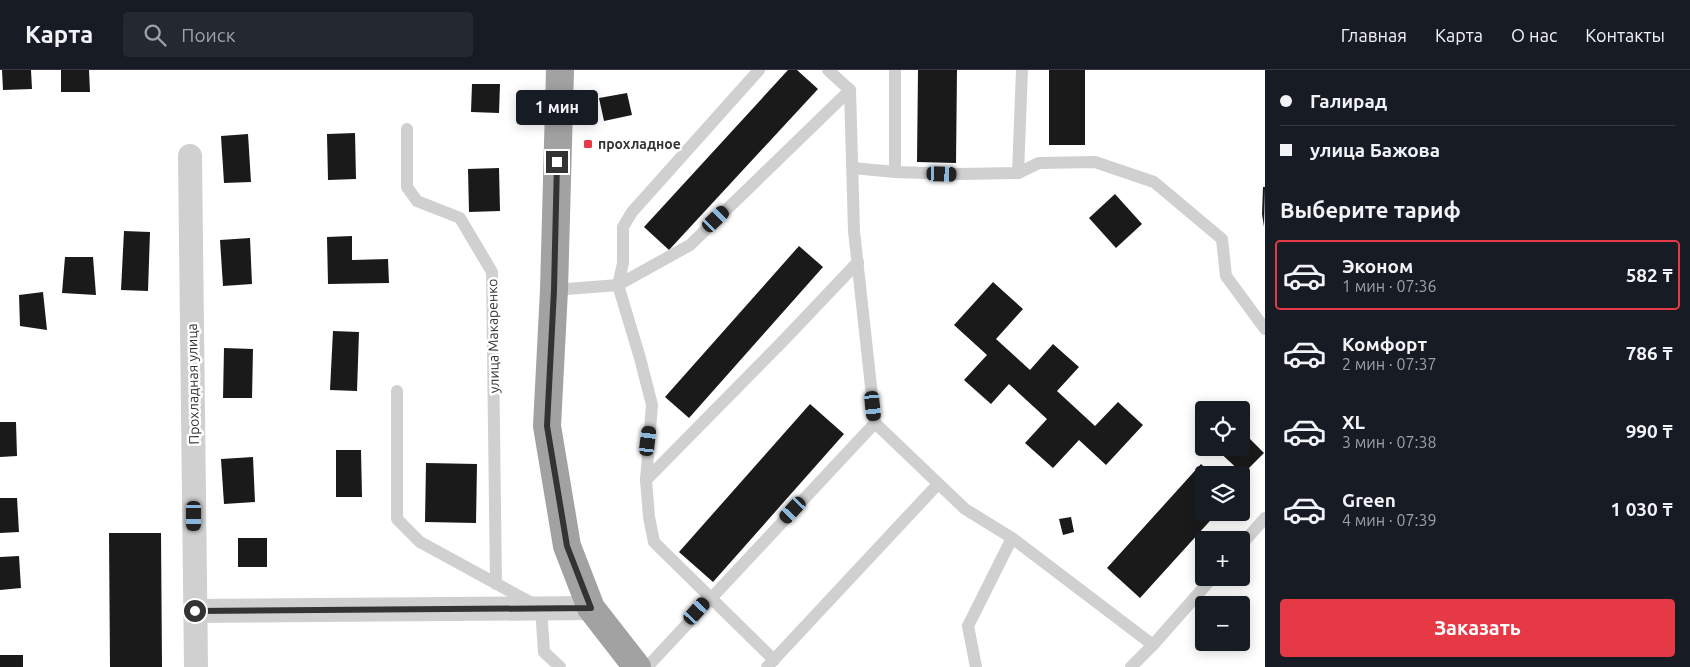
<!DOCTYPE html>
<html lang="ru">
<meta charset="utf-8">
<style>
body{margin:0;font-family:Ubuntu,sans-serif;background:#242831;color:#f1f3f6;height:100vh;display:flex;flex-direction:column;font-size:19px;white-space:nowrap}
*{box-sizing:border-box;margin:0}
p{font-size:16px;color:#9ea1a6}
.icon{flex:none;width:28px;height:28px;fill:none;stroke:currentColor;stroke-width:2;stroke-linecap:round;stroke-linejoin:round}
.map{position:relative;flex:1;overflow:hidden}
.sheet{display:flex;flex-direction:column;background:#171b24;width:425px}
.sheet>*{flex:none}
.banner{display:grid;align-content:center;height:110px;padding:0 15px;background:#171b24}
.buttons{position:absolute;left:1195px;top:331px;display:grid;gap:10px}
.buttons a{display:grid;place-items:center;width:55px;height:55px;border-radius:5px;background:#171b24;box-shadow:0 2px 12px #0003;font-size:25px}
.end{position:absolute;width:22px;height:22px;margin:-11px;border:6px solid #333;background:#fff;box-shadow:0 0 0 2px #fff}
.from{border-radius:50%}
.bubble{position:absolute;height:35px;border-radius:5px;background:#171b24;box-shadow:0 2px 12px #0003;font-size:16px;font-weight:600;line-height:35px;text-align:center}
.car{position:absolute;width:15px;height:30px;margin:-15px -8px;border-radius:6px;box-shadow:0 0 4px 1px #0007;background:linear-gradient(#222 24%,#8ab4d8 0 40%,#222 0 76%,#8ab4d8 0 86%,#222 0)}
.banner b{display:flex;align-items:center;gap:18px;height:48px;font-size:19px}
.banner b+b{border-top:1px solid #363941}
.banner i{width:12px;height:12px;background:#f1f3f6}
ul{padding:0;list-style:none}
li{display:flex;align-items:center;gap:15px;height:70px;margin:0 10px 8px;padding:0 5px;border:2px solid transparent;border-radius:5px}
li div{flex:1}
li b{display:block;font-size:19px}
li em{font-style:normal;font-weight:600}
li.selected{border-color:#e63946}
li>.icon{width:45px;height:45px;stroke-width:1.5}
h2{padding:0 15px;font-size:22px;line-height:60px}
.cta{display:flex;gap:10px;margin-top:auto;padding:10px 15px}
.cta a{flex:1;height:58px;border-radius:5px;background:#e63946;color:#fff;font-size:20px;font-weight:600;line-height:58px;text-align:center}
header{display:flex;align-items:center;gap:30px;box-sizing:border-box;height:70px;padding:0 25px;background:#171b24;border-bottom:1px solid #363941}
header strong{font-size:24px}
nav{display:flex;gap:28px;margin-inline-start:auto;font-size:18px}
.search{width:350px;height:45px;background:#242831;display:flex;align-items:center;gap:12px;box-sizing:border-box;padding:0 18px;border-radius:5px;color:#9ea1a6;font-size:19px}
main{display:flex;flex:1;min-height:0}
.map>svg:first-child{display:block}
.building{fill:#1a1a1a}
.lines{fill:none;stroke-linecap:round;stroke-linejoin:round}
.service{stroke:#d0d0d0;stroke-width:12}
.minor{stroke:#d0d0d0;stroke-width:24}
.trunk{stroke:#a2a2a2;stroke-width:28}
.route{stroke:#333;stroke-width:6}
.poi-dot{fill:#e63946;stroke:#fff;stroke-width:2}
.labels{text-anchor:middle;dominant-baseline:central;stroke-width:5;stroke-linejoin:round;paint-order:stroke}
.poi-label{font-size:14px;font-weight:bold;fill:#333;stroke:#fff;text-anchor:start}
.street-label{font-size:14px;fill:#333;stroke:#fff}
</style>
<header>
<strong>Карта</strong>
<div class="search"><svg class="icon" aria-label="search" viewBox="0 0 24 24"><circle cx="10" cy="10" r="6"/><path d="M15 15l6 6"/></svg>Поиск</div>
<nav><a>Главная</a><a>Карта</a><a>О нас</a><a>Контакты</a></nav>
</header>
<main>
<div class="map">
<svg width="1265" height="597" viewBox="0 0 1265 597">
<rect width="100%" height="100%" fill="#fff"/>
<g class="building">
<path d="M2,0H31L32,19L3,20Z"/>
<path d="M61,0H89L90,22H61Z"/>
<path d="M788,0H797L818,19L669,180L644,157Z"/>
<path d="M918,0H957L956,93L917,92Z"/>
<rect x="1049" y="0" width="36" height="75"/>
<path d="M472,14H500L499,43L471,42Z"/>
<path d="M627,23L632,45L604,51L599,28Z"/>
<path d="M355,63L356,109L328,110L327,64Z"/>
<path d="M248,64L251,112L224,113L221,66Z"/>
<path d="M499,98L500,141L469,142L468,99Z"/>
<path d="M1263,117H1265L1264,157L1262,144Z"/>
<path d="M1115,124L1142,154L1116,178L1089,148Z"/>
<path d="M124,161L150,162L148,221L121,220Z"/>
<path d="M352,166V190L388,189L389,213L328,214L327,167Z"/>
<path d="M250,168L252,214L223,216L220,170Z"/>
<path d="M799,176L823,197L689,348L665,327Z"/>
<path d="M65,187H93L96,225L62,223Z"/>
<path d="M993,212L1023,239L996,269L1030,300L1053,274L1079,297L1057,321L1095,356L1118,332L1143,355L1106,395L1079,370L1053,398L1025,373L1047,349L1009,314L991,334L964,310L987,285L954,255Z"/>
<path d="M43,222L47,260L20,256L19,225Z"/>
<path d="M333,261L359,262L357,321L330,320Z"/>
<path d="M224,278L253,279L252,328H223Z"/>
<path d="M810,334L844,364L713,512L679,482Z"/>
<path d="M0,352H16L17,386L0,387Z"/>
<path d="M1241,360L1264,383L1243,404L1215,378H1241Z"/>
<path d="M336,380H361L362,427H336Z"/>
<path d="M253,387L255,432L224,434L221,389Z"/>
<path d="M426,393L477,394L476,453L425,452Z"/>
<path d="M1201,394L1213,405H1204V442H1218L1140,528L1107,498Z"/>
<path d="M0,428H17L19,462L0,463Z"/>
<path d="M1071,447L1074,462L1063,465L1059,449Z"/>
<path d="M109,463H161L162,597H110Z"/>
<rect x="238" y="468" width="29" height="29"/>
<path d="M19,486L21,518L0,520V487Z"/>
<rect x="0" y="585" width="23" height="12"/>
</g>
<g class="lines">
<g class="service">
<path d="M759,0L632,142L623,157V193L618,215L640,288L652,335L646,410L783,271L858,192"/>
<path d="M828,0L850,20L854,161L875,353L965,439L1012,468L1153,575"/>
<path d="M895,0V102"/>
<path d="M407,59V117L417,131L460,148L492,202L496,514"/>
<path d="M853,98L895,102L957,104L1018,103L1039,93L1095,92L1154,112L1222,169L1226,206L1265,259"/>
<path d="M1018,103L1022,0"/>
<path d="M554,220L618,215L690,175L850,20"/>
<path d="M397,321V449L420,472L541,538L544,582L560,597"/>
<path d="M646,410L649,447L654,472L774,590"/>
<path d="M1241,475L1265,448"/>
<path d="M647,597L875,353"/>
<path d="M767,597L938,414"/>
<path d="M976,597L968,556L1012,468"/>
<path d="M1131,597L1153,575L1212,508"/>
</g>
<g class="minor">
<path d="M190,86L196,597"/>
<path d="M195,541L591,538"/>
</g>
<path class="trunk" d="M560,0L554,220L547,356L567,476L591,538L637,597"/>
</g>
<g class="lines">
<path class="route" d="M195,541L591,538L567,476L547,356L554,220L557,92"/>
</g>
<rect class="poi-dot" x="583" y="69" width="10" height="10" rx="2.5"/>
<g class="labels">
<g class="poi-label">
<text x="598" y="74">прохладное</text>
</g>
<g class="street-label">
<text transform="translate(493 266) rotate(-91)">улица Макаренко</text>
<text transform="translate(193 314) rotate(-91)">Прохладная улица</text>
</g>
</g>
</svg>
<div class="buttons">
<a><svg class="icon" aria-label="locate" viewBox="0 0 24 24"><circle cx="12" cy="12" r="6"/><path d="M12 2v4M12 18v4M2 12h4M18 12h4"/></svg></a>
<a><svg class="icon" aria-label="layers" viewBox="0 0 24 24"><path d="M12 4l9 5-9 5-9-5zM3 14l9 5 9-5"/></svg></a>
<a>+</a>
<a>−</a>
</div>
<i class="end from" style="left:195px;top:541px"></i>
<i class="end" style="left:557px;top:92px"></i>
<div class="bubble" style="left:516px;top:20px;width:82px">1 мин</div>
<i class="car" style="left:942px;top:104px;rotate:92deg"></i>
<i class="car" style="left:716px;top:149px;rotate:46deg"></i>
<i class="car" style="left:873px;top:336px;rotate:174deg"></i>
<i class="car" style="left:648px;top:371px;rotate:7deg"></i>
<i class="car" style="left:793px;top:440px;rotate:223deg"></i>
<i class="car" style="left:194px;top:446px;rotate:180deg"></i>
<i class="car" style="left:697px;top:541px;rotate:42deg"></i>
</div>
<section class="sheet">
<div class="banner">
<b><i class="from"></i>Галирад</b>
<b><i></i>улица Бажова</b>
</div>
<h2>Выберите тариф</h2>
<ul>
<li class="selected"><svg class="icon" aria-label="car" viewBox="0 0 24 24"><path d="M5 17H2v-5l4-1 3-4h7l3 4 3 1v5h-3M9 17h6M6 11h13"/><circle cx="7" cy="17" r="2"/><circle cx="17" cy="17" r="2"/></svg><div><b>Эконом</b><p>1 мин · 07:36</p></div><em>582 ₸</em></li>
<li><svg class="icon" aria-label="car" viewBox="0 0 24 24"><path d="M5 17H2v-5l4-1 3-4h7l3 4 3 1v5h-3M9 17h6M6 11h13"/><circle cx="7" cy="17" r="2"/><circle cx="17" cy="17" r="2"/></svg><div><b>Комфорт</b><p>2 мин · 07:37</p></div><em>786 ₸</em></li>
<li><svg class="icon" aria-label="car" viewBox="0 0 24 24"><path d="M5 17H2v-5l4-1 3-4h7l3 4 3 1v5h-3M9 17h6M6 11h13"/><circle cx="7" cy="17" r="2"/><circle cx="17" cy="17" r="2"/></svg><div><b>XL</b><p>3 мин · 07:38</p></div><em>990 ₸</em></li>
<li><svg class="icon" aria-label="car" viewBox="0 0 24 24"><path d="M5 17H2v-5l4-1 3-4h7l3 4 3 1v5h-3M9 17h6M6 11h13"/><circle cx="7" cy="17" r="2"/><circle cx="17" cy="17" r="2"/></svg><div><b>Green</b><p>4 мин · 07:39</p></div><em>1 030 ₸</em></li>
</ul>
<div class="cta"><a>Заказать</a></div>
</section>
</main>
